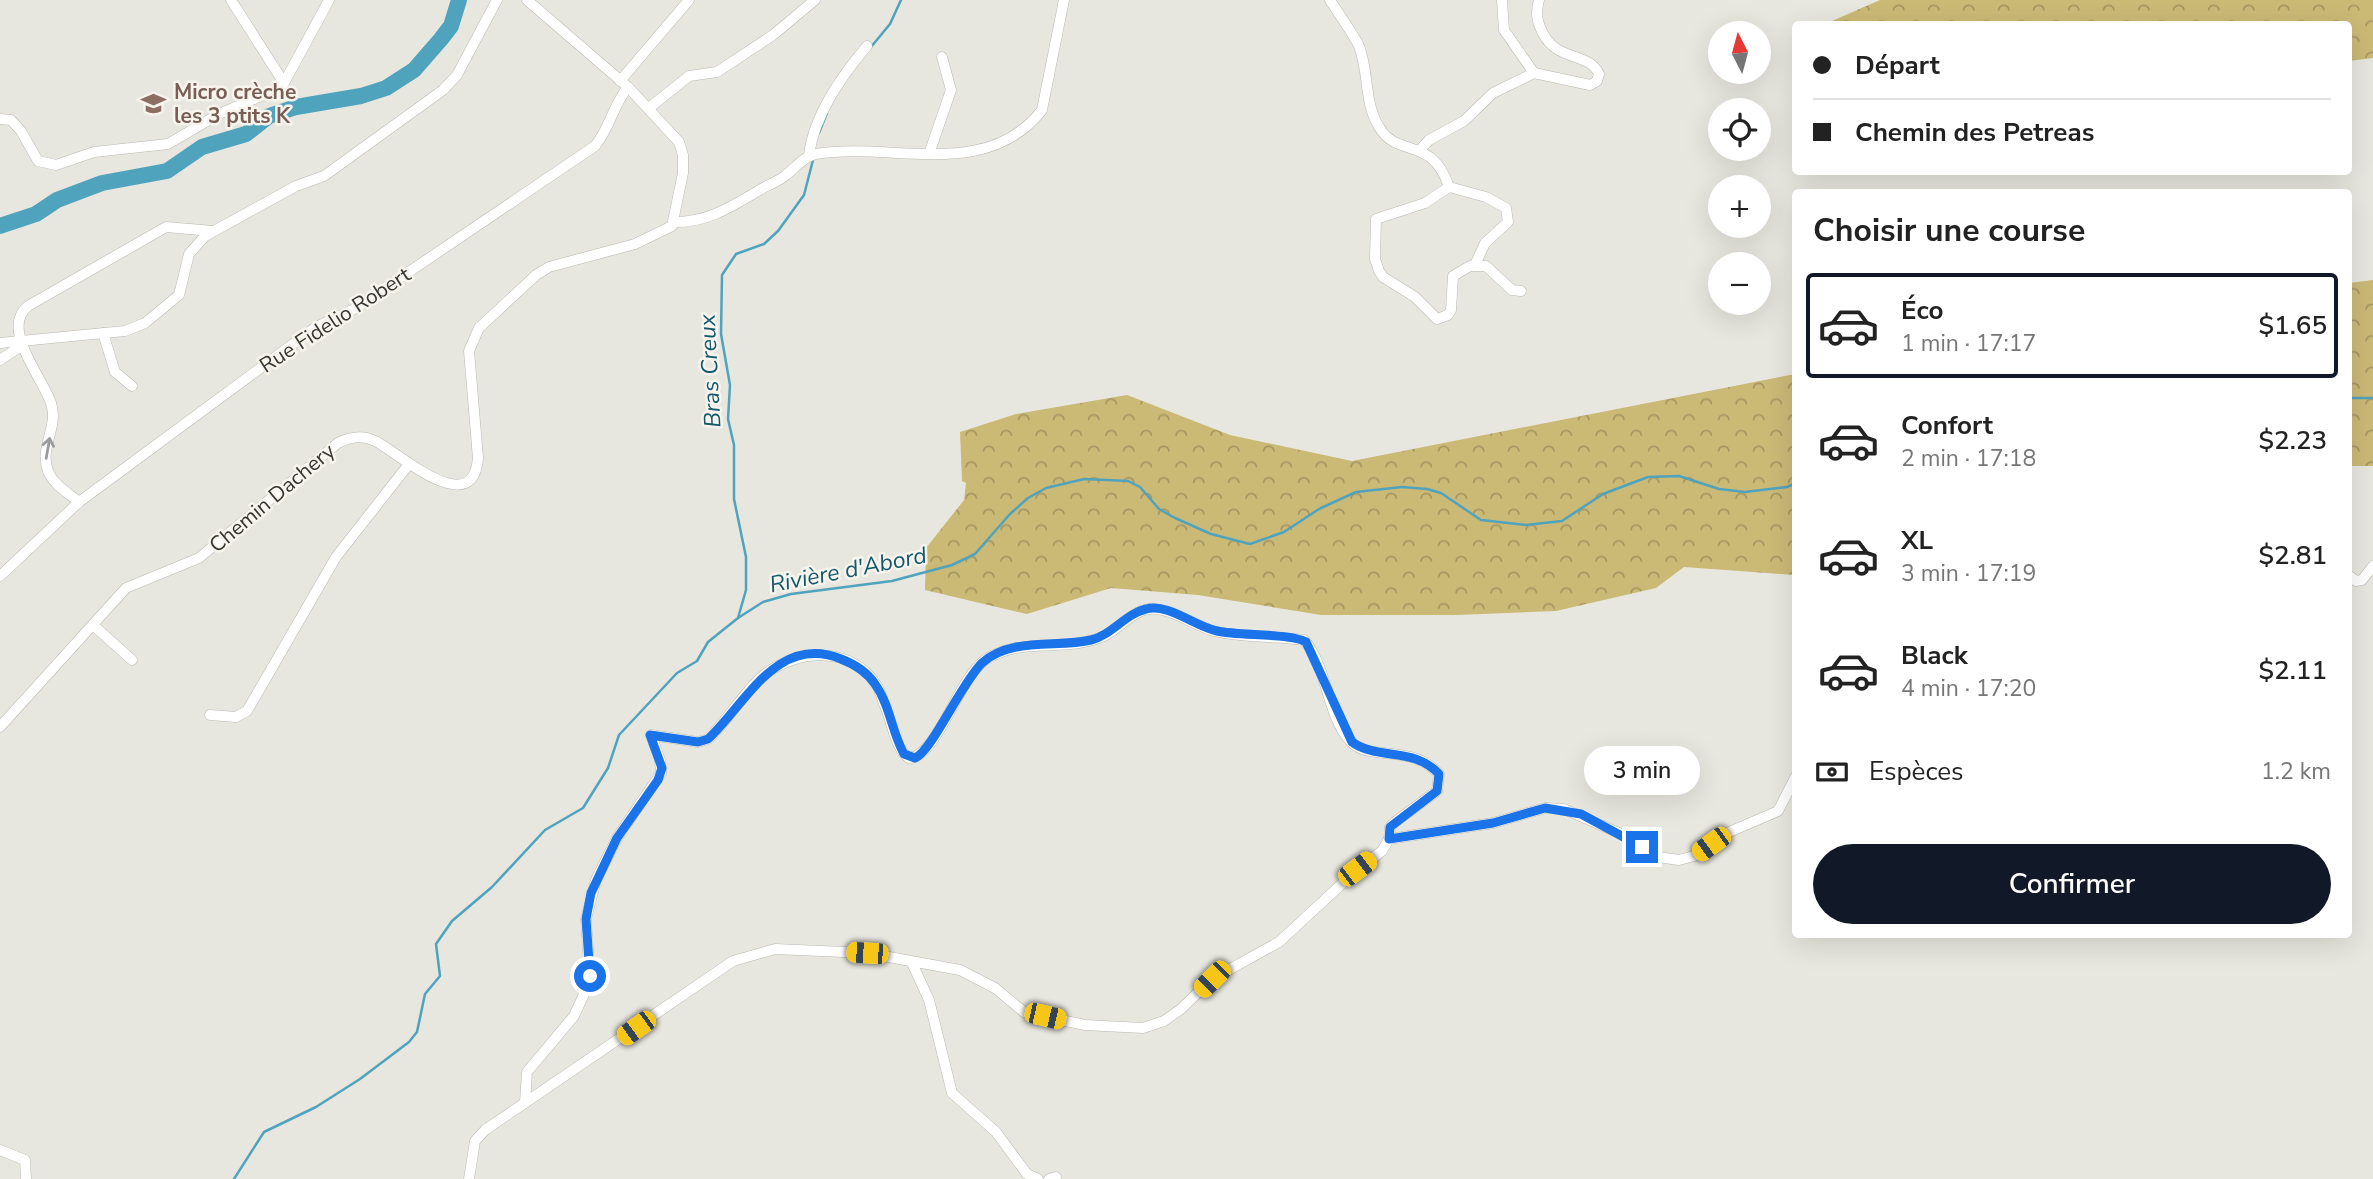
<!DOCTYPE html>
<html lang="fr">
<meta charset="utf-8">
<style>
body{margin:0;font-family:"Nunito Sans",sans-serif;background:#f6f6f6;color:#222;height:100vh;display:flex;flex-direction:column;font-size:26px;white-space:nowrap}
*{box-sizing:border-box;margin:0}
p{font-size:23px;color:#767676}
.icon{flex:none;width:38px;height:38px;fill:none;stroke:currentColor;stroke-width:2;stroke-linecap:round;stroke-linejoin:round}
.map{position:relative;flex:1;overflow:hidden}
.side{position:absolute;left:1792px;top:189px;width:560px;height:749px;display:flex;flex-direction:column;background:#fff;border-radius:7px;box-shadow:0 7px 28px #0002}
.side>*{flex:none}
.hud{position:absolute;left:1792px;top:21px;width:560px;height:154px;border-radius:7px;box-shadow:0 7px 28px #0002;display:grid;align-content:center;height:154px;padding:0 21px;background:#fff}
.needle{width:46px;rotate:354deg}
.tools{position:absolute;left:1708px;top:21px;display:grid;gap:14px}
.tools a{display:grid;place-items:center;width:63px;height:63px;border-radius:50%;background:#fff;box-shadow:0 7px 28px #0002;font-size:35px}
.end{position:absolute;width:32px;height:32px;margin:-16px;border:9px solid #1a73e8;background:#fff;box-shadow:0 0 0 4px #fff}
.from{border-radius:50%}
.bubble{position:absolute;height:49px;border-radius:24px;background:#fff;box-shadow:0 7px 28px #0002;font-size:23px;font-weight:600;line-height:49px;text-align:center}
.car{position:absolute;width:21px;height:42px;margin:-21px -10px;border-radius:9px;box-shadow:0 0 5px 2px #0007;background:linear-gradient(#f5c518 24%,#345 0 40%,#f5c518 0 76%,#345 0 86%,#f5c518 0)}
.hud b{display:flex;align-items:center;gap:24px;height:66px;font-size:26px}
.hud b+b{border-top:2px solid #e0e0e0}
.hud i{width:18px;height:18px;background:#222}
ul{padding:0;list-style:none}
li{display:flex;align-items:center;gap:21px;height:105px;margin:0 14px 10px;padding:0 7px;border:4px solid transparent;border-radius:7px}
li div{flex:1}
li b{display:block;font-size:26px}
li em{font-style:normal;font-weight:600}
li.current{border-color:#111827}
li>.icon{width:63px;height:63px;stroke-width:1.5}
h2{padding:0 21px;font-size:32px;line-height:84px}
.pay{display:flex;align-items:center;gap:18px;height:77px;padding:0 21px;font-size:26px}
.pay p{margin-inline-start:auto}
.cta{display:flex;gap:14px;margin-top:auto;padding:14px 21px}
.cta a{flex:1;height:80px;border-radius:42px;background:#111827;color:#fff;font-size:28px;font-weight:600;line-height:80px;text-align:center}
.map>svg:first-child{display:block}
.forest{fill:url(#forest-crowns)}
.lines{fill:none;stroke-linecap:round;stroke-linejoin:round}
.stream{stroke:#50a3bd;stroke-width:2.5}
.river{stroke:#50a3bd;stroke-width:16}
.minor-casing{stroke:#b9b8b1;stroke-width:11}
.minor{stroke:#fff;stroke-width:10}
.oneway{stroke:#9b9b9a}
.route{stroke:#1a73e8;stroke-width:9}
.labels{text-anchor:middle;dominant-baseline:central;stroke-width:5;stroke-linejoin:round;paint-order:stroke}
.education-label{font-size:21px;font-weight:bold;fill:#785e54;stroke:#f6f4ed;text-anchor:start}
.street-label{font-size:21px;fill:#373734;stroke:#f6f4ed}
.water-label{font-size:23px;font-style:italic;fill:#155a6c;stroke:#f6f4ed}
</style>
<div class="map">
<svg width="2373" height="1179" viewBox="0 0 2373 1179">
<defs>
<pattern id="forest-crowns" width="20" height="18" patternUnits="userSpaceOnUse" patternTransform="scale(1.75)"><rect width="20" height="18" fill="#cbb976"/><path d="M2 6a3 3 0 1 1 6 0M12 15a3 3 0 1 1 6 0" fill="none" stroke="#a69762"/></pattern>
</defs>
<rect width="100%" height="100%" fill="#e8e7df"/>
<g class="forest">
<path d="M1880,0H2373V58L2349,61L2348,24H1825Z"/>
<path d="M2373,280V466H2349V283Z"/>
<path d="M1795,374V575L1684,567L1656,588L1556,611L1457,615H1321L1198,595L1111,588L1027,614L925,590L926,548L964,500L966,483L962,481L960,432L1016,414L1127,395L1230,435L1352,461Z"/>
</g>
<g class="lines">
<g class="stream">
<path d="M871,47L890,24L901,0"/>
<path d="M819,133L827,113"/>
<path d="M2348,398H2373"/>
<path d="M738,618L746,590V557L734,499V445L728,419L730,385L721,334L722,275L736,254L764,244L778,231L804,195L813,160"/>
<path d="M234,1179L264,1132L316,1107L360,1079L409,1042L417,1032L425,994L440,976L436,944L452,921L492,887L545,830L583,808L608,768L619,735L677,673L697,661L708,642L738,618L763,602L791,594L892,581L952,565L975,554L1010,514L1028,498L1046,488L1084,479L1128,481L1140,487L1159,509L1175,518L1211,534L1250,544L1284,532L1319,509L1356,492L1402,487L1427,489L1441,493L1481,520L1526,525L1562,521L1603,494L1648,477L1679,476L1719,489L1745,492L1787,487L1796,483"/>
</g>
<path class="river" d="M0,226L36,214L57,200L102,183L167,171L202,147L246,134L269,116L296,107L361,96L386,88L414,70L441,39L451,26L459,0"/>
<defs>
<g id="minor">
<path d="M231,0L284,83"/>
<path d="M1330,0C1337,11 1355,37 1359,46C1370,75 1363,104 1381,130C1399,157 1433,137 1449,187"/>
<path d="M1534,73L1590,85L1597,81L1599,74C1588,50 1554,64 1540,27C1536,18 1536,10 1539,0"/>
<path d="M620,81L689,0"/>
<path d="M649,108L689,76L717,72L773,35L815,0"/>
<path d="M0,119L11,120L21,131L38,161L56,165L94,152L168,144L219,114L275,90L284,83L329,0"/>
<path d="M1420,150L1429,140L1464,121L1493,93L1534,73L1504,30L1502,0"/>
<path d="M929,154L951,90L942,57"/>
<path d="M809,155C814,115 841,77 867,46"/>
<path d="M1449,187L1425,203L1376,219L1375,259L1379,271L1383,277L1415,297L1437,319L1448,315L1451,310L1453,276L1470,266H1486L1512,290L1521,291"/>
<path d="M1449,187L1486,197L1506,208L1508,222L1485,243L1475,265"/>
<path d="M675,222C709,222 730,207 758,191C767,185 778,182 786,175C795,168 804,156 816,154C891,141 986,182 1042,110L1064,0"/>
<path d="M103,333L115,372L132,386"/>
<path d="M0,343L125,331L145,323L179,295L189,254L205,236L296,186L324,176L443,90L457,75L497,0"/>
<path d="M0,360L21,346"/>
<path d="M79,502C68,493 53,484 48,471C39,446 59,428 51,403C42,377 0,328 28,306L166,227L213,231"/>
<path d="M2348,575L2356,581L2362,580L2373,566"/>
<path d="M0,576L79,502L316,327L354,309L595,146C610,128 613,105 628,87"/>
<path d="M93,625L132,660"/>
<path d="M210,715L236,717L247,711L336,557L409,464"/>
<path d="M0,727L126,588L199,558L338,443C350,437 363,435 375,441C398,452 473,522 478,458L469,351L479,328L536,275L549,267L635,244L672,226L683,173V155L679,142L628,87L527,0"/>
<path d="M912,963L929,1000L952,1093L996,1132L1027,1174L1038,1179"/>
<path d="M525,1103L527,1072L574,1016L590,981L586,919L596,880L617,838L661,773L660,760L651,735L698,742L708,739C729,720 742,693 764,675C797,649 852,645 877,686C881,692 882,700 885,706C892,721 895,749 909,758C938,756 958,679 985,660C1021,636 1066,653 1104,636C1119,629 1132,611 1149,609C1170,607 1193,625 1214,631C1243,638 1274,636 1304,640C1328,667 1326,715 1351,742C1371,762 1411,743 1439,774L1437,791L1395,822L1390,827L1389,839"/>
<path d="M0,1150L25,1160L26,1179"/>
<path d="M469,1179L475,1141L485,1130L733,961L775,949L867,953L960,970L995,988L1024,1012L1085,1025L1143,1028L1164,1021L1181,1009L1212,979L1279,942L1358,869L1382,851L1389,839L1493,823L1545,808L1564,809L1626,836L1658,857L1679,860L1694,856L1727,833L1778,811L1796,776"/>
<path d="M1049,1179L1056,1177"/>
</g>
</defs>
<use href="#minor" class="minor-casing"/>
<use href="#minor" class="minor"/>
</g>
<defs><path id="oneway-shaft" d="M-6 0H5M1.5-3L5.5 0L1.5 3" fill="none" stroke-width="1.6" stroke-linecap="round" stroke-linejoin="round" transform="scale(1.75)"/></defs>
<use class="oneway" href="#oneway-shaft" transform="translate(48 448) rotate(-80)"/>
<g class="lines">
<path class="route" d="M590,976L586,919L591,893L617,838L658,780L662,768L650,735L698,742L708,739C745,705 777,633 841,659C854,664 867,672 875,684C890,705 892,733 904,754L915,758C932,751 962,682 982,663C1010,637 1057,648 1091,640C1112,635 1125,614 1146,609C1168,603 1196,627 1217,631C1239,636 1290,633 1306,642L1352,742C1379,761 1413,746 1439,774L1437,791L1390,827L1389,839L1493,823L1545,808L1581,814L1642,847"/>
</g>
<defs>
<symbol id="school-bare" viewBox="-9 -9 18 18"><path d="M0-5L7-2L0 1L-7-2ZM-4 1L0 2.5L4 1V4Q0 6-4 4Z" fill="#8d6e63" stroke="#f6f4ed" stroke-width="2.5" paint-order="stroke"/></symbol>
</defs>
<g fill-rule="evenodd">
<use href="#school-bare" x="136" y="86" width="35" height="35"/>
</g>
<g class="labels">
<g class="education-label">
<text x="174" y="92">Micro crèche<tspan x="174" dy="24">les 3 ptits K</tspan></text>
</g>
<g class="street-label">
<text transform="translate(335 320) rotate(-33)">Rue Fidelio Robert</text>
<text transform="translate(272 498) rotate(-40)">Chemin Dachery</text>
</g>
<g class="water-label">
<text transform="translate(710 371) rotate(-93)">Bras Creux</text>
<text transform="translate(848 570) rotate(-11)">Rivière d'Abord</text>
</g>
</g>
</svg>
<div class="tools">
<a><svg class="needle" viewBox="-14 -14 28 28"><path d="M0-13l5 13h-10z" fill="#e53935"/><path d="M0 13l5-13h-10z" fill="#767676"/></svg></a>
<a><svg class="icon" aria-label="locate" viewBox="0 0 24 24"><circle cx="12" cy="12" r="6"/><path d="M12 2v4M12 18v4M2 12h4M18 12h4"/></svg></a>
<a>+</a>
<a>−</a>
</div>
<i class="end from" style="left:590px;top:976px"></i>
<i class="end" style="left:1642px;top:847px"></i>
<div class="bubble" style="left:1584px;top:746px;width:116px">3 min</div>
<i class="car" style="left:1711px;top:844px;rotate:234deg"></i>
<i class="car" style="left:1357px;top:869px;rotate:53deg"></i>
<i class="car" style="left:867px;top:953px;rotate:273deg"></i>
<i class="car" style="left:1212px;top:979px;rotate:225deg"></i>
<i class="car" style="left:1045px;top:1016px;rotate:103deg"></i>
<i class="car" style="left:636px;top:1028px;rotate:234deg"></i>
<div class="hud">
<b><i class="from"></i>Départ</b>
<b><i></i>Chemin des Petreas</b>
</div>
<section class="side">
<h2>Choisir une course</h2>
<ul>
<li class="current"><svg class="icon" aria-label="car" viewBox="0 0 24 24"><path d="M5 17H2v-5l4-1 3-4h7l3 4 3 1v5h-3M9 17h6M6 11h13"/><circle cx="7" cy="17" r="2"/><circle cx="17" cy="17" r="2"/></svg><div><b>Éco</b><p>1 min · 17:17</p></div><em>$1.65</em></li>
<li><svg class="icon" aria-label="car" viewBox="0 0 24 24"><path d="M5 17H2v-5l4-1 3-4h7l3 4 3 1v5h-3M9 17h6M6 11h13"/><circle cx="7" cy="17" r="2"/><circle cx="17" cy="17" r="2"/></svg><div><b>Confort</b><p>2 min · 17:18</p></div><em>$2.23</em></li>
<li><svg class="icon" aria-label="car" viewBox="0 0 24 24"><path d="M5 17H2v-5l4-1 3-4h7l3 4 3 1v5h-3M9 17h6M6 11h13"/><circle cx="7" cy="17" r="2"/><circle cx="17" cy="17" r="2"/></svg><div><b>XL</b><p>3 min · 17:19</p></div><em>$2.81</em></li>
<li><svg class="icon" aria-label="car" viewBox="0 0 24 24"><path d="M5 17H2v-5l4-1 3-4h7l3 4 3 1v5h-3M9 17h6M6 11h13"/><circle cx="7" cy="17" r="2"/><circle cx="17" cy="17" r="2"/></svg><div><b>Black</b><p>4 min · 17:20</p></div><em>$2.11</em></li>
</ul>
<div class="pay"><svg class="icon" aria-label="cash" viewBox="0 0 24 24"><path d="M3 7h18v10H3z"/><circle cx="12" cy="12" r="2"/></svg>Espèces<p>1.2 km</p></div>
<div class="cta"><a>Confirmer</a></div>
</section>
</div>
